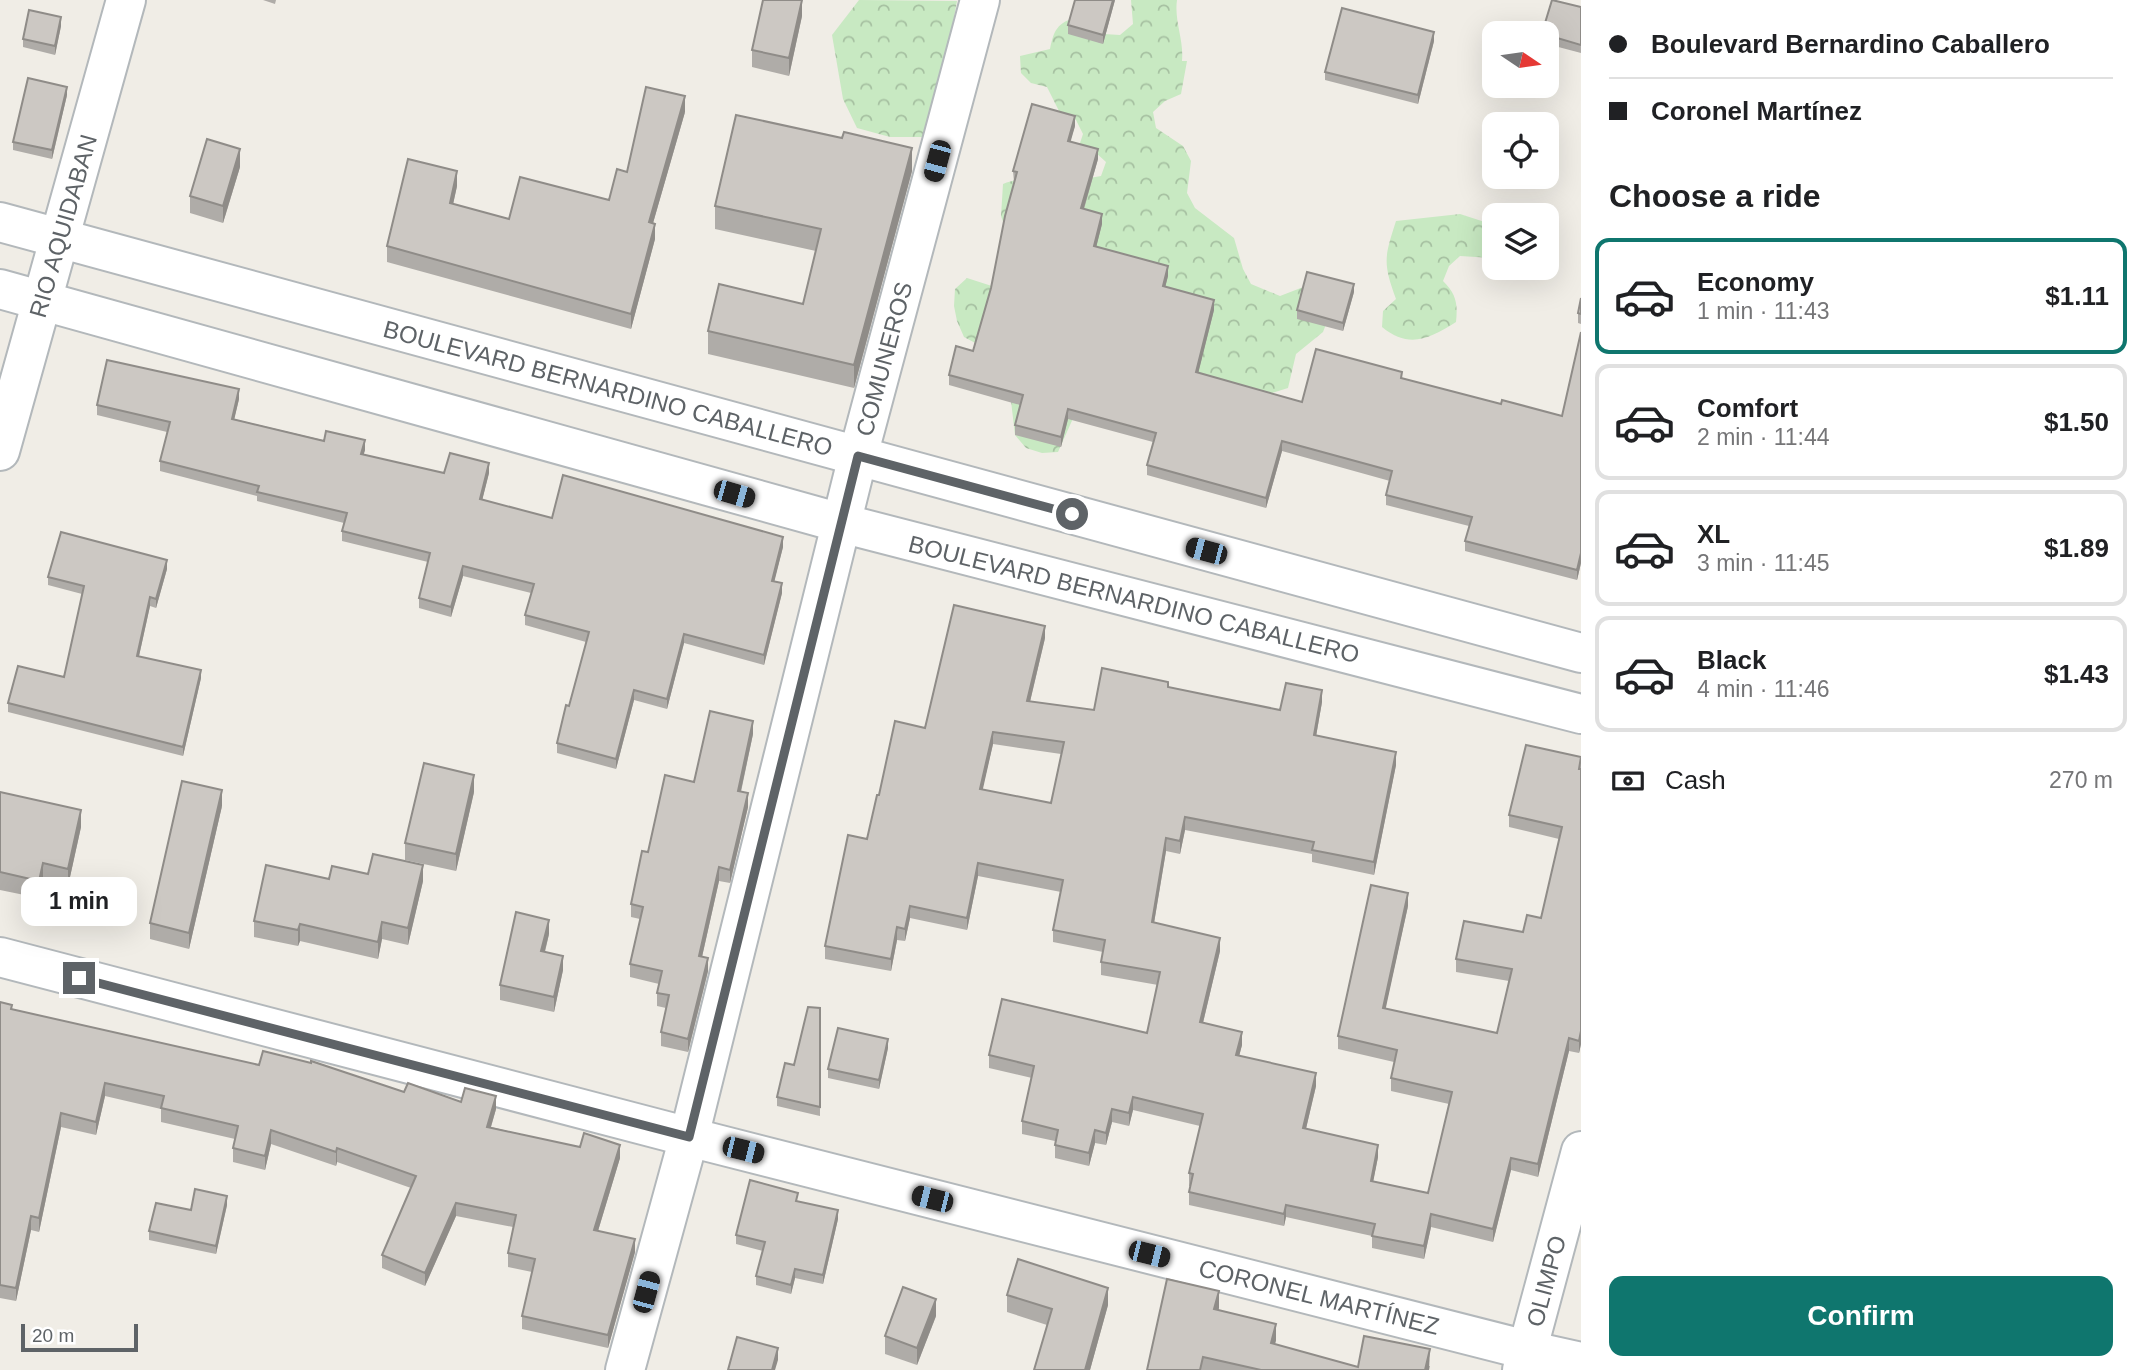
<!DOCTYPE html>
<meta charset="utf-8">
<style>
body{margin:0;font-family:Helvetica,sans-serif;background:#f2f2f2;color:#202124;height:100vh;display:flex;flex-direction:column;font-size:26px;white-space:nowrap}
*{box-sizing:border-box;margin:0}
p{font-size:23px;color:#757577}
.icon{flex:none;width:38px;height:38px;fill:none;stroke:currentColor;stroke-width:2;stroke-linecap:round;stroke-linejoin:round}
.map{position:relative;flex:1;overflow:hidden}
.sheet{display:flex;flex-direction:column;background:#fff;width:560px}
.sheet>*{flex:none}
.guide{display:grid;align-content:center;height:154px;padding:0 28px;background:#fff}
.needle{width:46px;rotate:103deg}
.controls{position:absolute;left:1482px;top:21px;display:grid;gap:14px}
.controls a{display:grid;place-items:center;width:77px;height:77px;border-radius:14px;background:#fff;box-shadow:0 7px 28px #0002;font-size:35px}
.scale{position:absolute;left:21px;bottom:18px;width:117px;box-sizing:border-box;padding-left:7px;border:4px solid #5e6367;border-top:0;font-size:19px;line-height:24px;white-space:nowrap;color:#5e6367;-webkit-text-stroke:5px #fff;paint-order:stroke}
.end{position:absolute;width:32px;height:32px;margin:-16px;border:9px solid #5e6367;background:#fff;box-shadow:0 0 0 4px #fff}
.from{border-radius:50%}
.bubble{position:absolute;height:49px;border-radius:14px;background:#fff;box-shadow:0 7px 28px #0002;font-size:23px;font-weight:800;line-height:49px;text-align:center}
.car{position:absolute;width:21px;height:42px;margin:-21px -10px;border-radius:9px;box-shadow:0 0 5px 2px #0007;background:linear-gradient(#222 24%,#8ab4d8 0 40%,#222 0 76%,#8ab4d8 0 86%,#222 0)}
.guide b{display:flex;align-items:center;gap:24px;height:66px;font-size:26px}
.guide b+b{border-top:2px solid #e0e0e0}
.guide i{width:18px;height:18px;background:#202124}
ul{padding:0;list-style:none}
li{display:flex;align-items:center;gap:21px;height:116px;margin:0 14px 10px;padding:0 14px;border:4px solid #e0e0e0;border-radius:14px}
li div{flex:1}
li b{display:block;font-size:26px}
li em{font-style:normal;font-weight:800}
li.current{border-color:#0f766e}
li>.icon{width:63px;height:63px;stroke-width:1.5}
h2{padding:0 28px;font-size:32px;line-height:84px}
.pay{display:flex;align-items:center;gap:18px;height:77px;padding:0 28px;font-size:26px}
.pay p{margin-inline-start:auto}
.cta{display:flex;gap:14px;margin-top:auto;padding:14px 28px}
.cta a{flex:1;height:80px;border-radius:14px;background:#0f766e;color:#fff;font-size:28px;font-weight:800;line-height:80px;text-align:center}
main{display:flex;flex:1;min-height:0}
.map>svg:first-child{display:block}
.forest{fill:url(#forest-crowns)}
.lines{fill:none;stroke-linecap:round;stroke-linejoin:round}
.minor-casing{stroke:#b3b8bb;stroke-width:42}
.minor{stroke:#fff;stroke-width:38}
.wall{fill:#afaca8;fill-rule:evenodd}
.shaded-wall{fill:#8f8c88}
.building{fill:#ccc8c3;stroke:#8f8c88;stroke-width:2;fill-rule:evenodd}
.route{stroke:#5e6367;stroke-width:9}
.labels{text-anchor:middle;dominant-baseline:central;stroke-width:5;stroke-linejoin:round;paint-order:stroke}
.street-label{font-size:24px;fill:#5e6367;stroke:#fff}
</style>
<main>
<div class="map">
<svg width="1581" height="1370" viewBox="0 0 1581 1370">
<defs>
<pattern id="forest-crowns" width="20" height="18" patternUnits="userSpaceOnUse" patternTransform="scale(1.75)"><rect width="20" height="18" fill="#c8e9c2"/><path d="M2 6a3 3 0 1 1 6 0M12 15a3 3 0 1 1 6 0" fill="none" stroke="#a6c0a1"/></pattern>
</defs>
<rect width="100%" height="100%" fill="#f0ede6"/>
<g class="forest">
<path d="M859,0L957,1L945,66L926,137H890L857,128L843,99L832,35Z"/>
<path d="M1131,0H1177C1174,21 1184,39 1182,61H1187L1181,94L1165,101L1153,112L1156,128L1183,146L1191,161L1187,193L1195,208L1234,238L1243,269L1251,284L1280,296L1324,279L1335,301L1323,332L1296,354L1288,388L1272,393L1256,392L1242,385L1209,379L1193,385L1006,230L1001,216L1003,184C1034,172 1069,183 1101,176L1106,162L1095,152L1078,149L1083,134L1076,120L1061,115L1047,87L1031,83L1021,73L1020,56L1050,49C1054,30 1057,23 1077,17L1104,34L1120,35L1133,24Z"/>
<path d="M1460,214L1491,224L1490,219L1494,225V255L1492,258L1460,256L1449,266L1443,281C1456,294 1458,303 1456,322C1429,339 1409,349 1382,327L1383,311L1396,299C1383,263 1384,258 1396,221Z"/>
<path d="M967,278L998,288L1079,405L1058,452L1042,453L1026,448L1015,435L1009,384L979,345L964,337L957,321L954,306L955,289Z"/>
</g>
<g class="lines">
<defs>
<g id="minor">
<path d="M0,222L1581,653"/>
<path d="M0,289L841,523L1581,714"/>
<path d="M0,451L126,0"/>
<path d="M0,957L689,1137L1527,1350L1581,1362"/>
<path d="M625,1370L689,1137L858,456L980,0"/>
<path d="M1522,1370L1581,1151"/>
</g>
</defs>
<use href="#minor" class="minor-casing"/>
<use href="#minor" class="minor"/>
</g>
<g class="wall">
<path d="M263,0H276L275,4Z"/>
<path d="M1115,0L1103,44L1068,34V25Z"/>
<path d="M1581,7V53L1547,44V33Z"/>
<path d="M802,16L789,76L752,67V50Z"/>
<path d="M61,26L55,55L23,47V39Z"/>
<path d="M1434,41L1418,104L1325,80V72Z"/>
<path d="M67,95L52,159L13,150V142Z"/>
<path d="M685,112L653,223L655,239L631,329L387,262V246L457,186L453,204L509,219L609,200L627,172Z"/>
<path d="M1075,126L1070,141L1098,159L1084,209L1102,224L1096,247L1168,276L1165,287L1214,310L1198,373L1302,402L1402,378L1501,404L1562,416L1581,332V563L1577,580L1465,551V541L1469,526L1386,505V495L1390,481L1282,451L1266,508L1147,475V465L1153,442L1068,419L1061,447L1015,435V425L1020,405L949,385V375L973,351L991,288L1014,182L1013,171Z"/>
<path d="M240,167L223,223L190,213V196Z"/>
<path d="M912,171L854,388L708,354V331L803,304L816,251L715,229V206Z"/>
<path d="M1354,292L1343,331L1297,319V310Z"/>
<path d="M1581,298V324L1578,323V313Z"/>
<path d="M239,399L234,419L365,450L363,455L444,473H489L482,500L552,518L783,547L774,581L782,593L764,665L684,643L667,709L634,700L616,769L557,753V743L569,706L586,642L525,625V615L531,593L463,576L451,617L419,608V598L428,562L342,541V531L344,523L257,501V496L160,471V461L167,432L97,415V405Z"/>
<path d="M167,569L156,608L150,606L139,656L201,678L183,756L8,712V703L64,677L82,594L48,585V577Z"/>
<path d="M1045,638L1030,702L1094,710L1168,687L1280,710L1322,702L1316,736L1396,765L1374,875L1312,862V854L1185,830L1180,854L1166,851L1154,923L1220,951L1203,1023L1242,1045L1239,1056L1316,1086L1306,1129L1378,1157L1373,1181L1428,1193L1449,1104L1391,1091V1078L1394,1062L1338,1049V1036L1408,906L1385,1009L1497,1033L1509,981L1456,972V959L1523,932L1541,918L1559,839L1509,827V815L1581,757V1044L1579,1053L1569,1051L1538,1177L1511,1170L1493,1242L1431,1227L1424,1259L1372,1248V1236L1286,1217L1284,1226L1189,1205V1192L1190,1186H1189V1173L1200,1126L1133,1110L1129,1126L1112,1122L1106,1145L1095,1143L1089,1166L1055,1158V1141L1022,1134V1121L1032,1078L989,1068V1055L1147,1033L1158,985L1101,975V962L1103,952L1053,942V930L1061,892L978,876L967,930L910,918L905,941L897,940L891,971L825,959V946L867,839L879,795L925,728ZM993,744L1061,754L1051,803L982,790Z"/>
<path d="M753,734L741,792L748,807L730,883L719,881L702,957L708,971L688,1052L661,1046V1032L666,1008L657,1006V993L659,984L630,977V964L640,919L631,917V904L648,852L694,782Z"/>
<path d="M0,792L81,827L68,886L43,880L39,898L0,890Z"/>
<path d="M474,792L456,871L405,860V843Z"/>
<path d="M222,806L189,949L150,939V923Z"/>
<path d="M368,874L423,881L408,945L382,939L378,959L300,941L298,946L254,937V921L329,879Z"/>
<path d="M549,934L545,952L563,970L554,1012L500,1000V985Z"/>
<path d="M0,1002L12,1009L259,1065L496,1109L491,1127L620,1158L598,1231L635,1252L608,1348L522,1329V1316L532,1272L508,1267V1253L513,1227L456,1216L425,1286L382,1268V1255L411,1188L337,1162L336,1166L271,1144L265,1170L233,1162V1148L235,1139L161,1122V1109L105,1096L96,1135L61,1127L39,1232L31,1230L16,1301L0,1298Z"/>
<path d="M820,1008V1116L777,1106V1097L794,1065Z"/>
<path d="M888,1048L879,1089L828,1078V1069Z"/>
<path d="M798,1201L838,1219L823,1284L795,1278L791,1294L756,1285V1276L763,1251L736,1244V1235Z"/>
<path d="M227,1205L216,1254L149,1240V1231L191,1210Z"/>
<path d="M1007,1295L1108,1305L1090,1370H1034L1047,1325L1007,1312Z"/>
<path d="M1219,1308L1218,1310L1276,1340L1275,1344L1358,1367L1430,1366L1429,1370H1147Z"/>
<path d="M936,1316L917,1365L885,1354V1336Z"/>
</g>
<g class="shaded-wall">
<path d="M802,0V16L789,76V58Z"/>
<path d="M1113,0H1115L1103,44V35Z"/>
<path d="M61,17V26L55,55V46Z"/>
<path d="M1434,32V41L1418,104V95Z"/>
<path d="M67,87V95L52,159V150Z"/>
<path d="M685,96V112L649,237V222Z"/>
<path d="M1075,116V126L1068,151V141Z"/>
<path d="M912,148V171L854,388V365Z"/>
<path d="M240,149V167L223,223V206Z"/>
<path d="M1098,149V159L1081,218V208Z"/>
<path d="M457,171V186L450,218V203Z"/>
<path d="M1102,214V224L1094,256V246Z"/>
<path d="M655,224V239L631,329V314Z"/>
<path d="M1168,266V276L1163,296V286Z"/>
<path d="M1354,284V292L1343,331V323Z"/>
<path d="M1214,300V310L1196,382V372Z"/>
<path d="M239,389V399L232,429V419Z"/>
<path d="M1068,409V419L1061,447V437Z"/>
<path d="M365,440V450L361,464V454Z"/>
<path d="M1282,441V451L1266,508V498Z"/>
<path d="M489,463V473L480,509V499Z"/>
<path d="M783,537V547L772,591V581Z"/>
<path d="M1581,553V563L1577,580V570Z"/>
<path d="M167,560V569L156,608V599Z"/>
<path d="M463,566V576L451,617V607Z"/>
<path d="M782,583V593L764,665V655Z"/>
<path d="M150,597V606L137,665V656Z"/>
<path d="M1045,626V638L1027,714V701Z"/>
<path d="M684,634V643L667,709V699Z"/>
<path d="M201,670V678L183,756V747Z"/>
<path d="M634,690V700L616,769V759Z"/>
<path d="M1322,690V702L1314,748V735Z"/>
<path d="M753,721V734L738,804V791Z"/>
<path d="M993,732V744L980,802V789Z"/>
<path d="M1396,752V765L1374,875V862Z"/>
<path d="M474,775V792L456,871V854Z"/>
<path d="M222,790V806L189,949V933Z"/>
<path d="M748,793V807L730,883V870Z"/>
<path d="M81,810V827L68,886V869Z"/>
<path d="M1185,817V830L1180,854V841Z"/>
<path d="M1166,838V851L1152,935V922Z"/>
<path d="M43,863V880L39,898V881Z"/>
<path d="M978,863V876L967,930V918Z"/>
<path d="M423,865V881L408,945V928Z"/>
<path d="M719,867V881L699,970V956Z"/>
<path d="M1408,893V906L1383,1021V1008Z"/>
<path d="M910,906V918L905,941V929Z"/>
<path d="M549,920V934L541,966V951Z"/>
<path d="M382,922V939L378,959V942Z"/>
<path d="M300,924V941L298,946V930Z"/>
<path d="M897,927V940L891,971V959Z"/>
<path d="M1220,938V951L1200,1035V1022Z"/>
<path d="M563,956V970L554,1012V997Z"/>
<path d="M708,958V971L688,1052V1039Z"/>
<path d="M1581,1031V1044L1579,1053V1041Z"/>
<path d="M1242,1032V1045L1236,1068V1055Z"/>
<path d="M1569,1038V1051L1538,1177V1164Z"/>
<path d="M888,1039V1048L879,1089V1080Z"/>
<path d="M1316,1073V1086L1303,1141V1128Z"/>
<path d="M105,1083V1096L96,1135V1122Z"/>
<path d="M496,1096V1109L487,1140V1127Z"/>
<path d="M1133,1097V1110L1129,1126V1113Z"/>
<path d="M1112,1109V1122L1106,1145V1133Z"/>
<path d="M61,1113V1127L39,1232V1218Z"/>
<path d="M271,1130V1144L265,1170V1156Z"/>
<path d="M1095,1130V1143L1089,1166V1153Z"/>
<path d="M620,1145V1158L594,1244V1230Z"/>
<path d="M1378,1145V1157L1371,1193V1181Z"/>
<path d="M337,1148V1162L336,1166V1152Z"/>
<path d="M1511,1158V1170L1493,1242V1229Z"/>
<path d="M227,1196V1205L216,1254V1246Z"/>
<path d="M456,1203V1216L425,1286V1273Z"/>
<path d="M1286,1205V1217L1284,1226V1214Z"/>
<path d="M838,1210V1219L823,1284V1275Z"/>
<path d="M1431,1214V1227L1424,1259V1246Z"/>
<path d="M31,1216V1230L16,1301V1288Z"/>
<path d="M635,1239V1252L608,1348V1335Z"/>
<path d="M795,1269V1278L791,1294V1285Z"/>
<path d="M1108,1288V1305L1090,1370H1085Z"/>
<path d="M1219,1291V1308L1214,1326V1309Z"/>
<path d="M936,1299V1316L917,1365V1348Z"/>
<path d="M1276,1324V1340L1271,1359V1343Z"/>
<path d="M778,1348V1360L775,1370H772Z"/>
<path d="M1430,1349L1429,1370H1425Z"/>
</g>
<g class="building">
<path d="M763,0H802L789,58L752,50Z"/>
<path d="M1075,0H1113L1103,35L1068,25Z"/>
<path d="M1552,0L1581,7V45L1547,35V33H1542Z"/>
<path d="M1342,8L1434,32L1418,95L1325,72Z"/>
<path d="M29,10L61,17L55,46L23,39Z"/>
<path d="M28,78L67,87L52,150L13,142Z"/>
<path d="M646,87L685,96L649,222L655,224L631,314L387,246L408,159L457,171L450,203L509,219L520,177L609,200L617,169L627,172Z"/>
<path d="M1032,104L1075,116L1068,141L1098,149L1081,208L1102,214L1094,246L1168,266L1163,286L1214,300L1196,372L1302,402L1316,349L1402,372L1401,378L1501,404L1502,400L1562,416L1581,332V553L1577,570L1465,541L1472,517L1386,495L1392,471L1282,441L1266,498L1147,465L1156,433L1068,409L1061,437L1015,425L1023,395L949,375L956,346L973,351L991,288L1005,216L1017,172L1013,171Z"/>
<path d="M736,115L842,138L844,132L912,148L854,365L708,331L719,284L803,304L821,229L715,206Z"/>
<path d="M207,139L240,149L223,206L190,196Z"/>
<path d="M1307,272L1354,284L1343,323L1297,310Z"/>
<path d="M1581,298V314L1578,313Z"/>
<path d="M107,360L239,389L232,419L324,441L326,431L365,440L361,454L444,473L450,453L489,463L480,499L552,518L563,475L783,537L772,581L782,583L764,655L684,634L667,699L634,690L616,759L557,743L566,705L569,706L589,632L525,615L534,584L463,566L451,607L419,598L430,553L342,531L347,513L257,492L259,486L160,461L170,422L97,405Z"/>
<path d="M61,532L167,560L156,599L150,597L137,656L201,670L183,747L8,703L18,666L64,677L84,586L48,577Z"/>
<path d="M954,605L1045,626L1027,701L1094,710L1102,668L1168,682V687L1280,710L1286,683L1322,690L1314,735L1396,752L1374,862L1312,850L1314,842L1185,817L1180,841L1166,838L1152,922L1220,938L1200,1022L1242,1032L1236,1055L1316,1073L1303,1128L1378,1145L1371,1181L1428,1193L1452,1092L1391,1078L1397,1050L1338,1036L1371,885L1408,893L1383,1008L1497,1033L1512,969L1456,959L1464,921L1523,932L1527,915L1541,918L1562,827L1509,815L1526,745L1581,757L1579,769H1581V1031L1579,1041L1569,1038L1538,1164L1511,1158L1493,1229L1431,1214L1424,1246L1372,1236L1375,1224L1286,1205L1284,1214L1189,1192L1193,1174L1189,1173L1203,1114L1133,1097L1129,1113L1112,1109L1106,1133L1095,1130L1089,1153L1055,1145L1058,1130L1022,1121L1034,1066L989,1055L1002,999L1147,1033L1160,972L1101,962L1105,940L1053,930L1063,880L978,863L967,918L910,906L905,929L897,927L891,959L825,946L848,835L867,839L877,795H879L895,721L925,728ZM993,732L1064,742L1051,803L980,789Z"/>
<path d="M710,711L753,721L738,791L748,793L730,870L719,867L699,956L708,958L688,1039L661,1032L669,995L657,993L662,971L630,964L643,907L631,904L642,851L648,852L665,775L694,782Z"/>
<path d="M424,763L474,775L456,854L405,843Z"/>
<path d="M182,781L222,790L189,933L150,923Z"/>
<path d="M0,792L81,810L68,869L43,863L39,881L0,872Z"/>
<path d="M373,854L423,865L408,928L382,922L378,942L300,924L298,930L254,921L266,865L329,879L332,866L368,874Z"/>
<path d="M516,912L549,920L541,951L563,956L554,997L500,985Z"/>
<path d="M0,1002L12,1005L11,1009L259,1065L263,1051L311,1063V1061L404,1092L408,1083L461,1102L465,1088L496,1096L487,1127L580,1147L584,1133L620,1145L594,1230L635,1239L608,1335L522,1316L535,1259L508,1253L516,1215L456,1203L425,1273L382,1255L416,1176L337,1148L336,1152L271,1130L265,1156L233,1148L238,1126L161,1108L164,1096L105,1083L96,1122L61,1113L39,1218L31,1216L16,1288L0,1285Z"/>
<path d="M808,1007L820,1008V1107L777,1097L785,1063L794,1065Z"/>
<path d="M838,1028L888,1039L879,1080L828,1069Z"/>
<path d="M750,1180L798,1193L796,1201L838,1210L823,1275L795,1269L791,1285L756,1276L765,1242L736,1235Z"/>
<path d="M195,1189L227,1196L216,1246L149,1231L156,1203L191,1210Z"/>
<path d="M1018,1259L1108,1288L1085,1370H1034L1052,1309L1007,1295Z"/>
<path d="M1167,1279L1219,1291L1214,1309L1276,1324L1271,1343L1358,1367L1364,1336L1430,1349L1425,1370H1261L1203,1357L1200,1370H1147Z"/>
<path d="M903,1287L936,1299L917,1348L885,1336Z"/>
<path d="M737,1337L778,1348L772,1370H728Z"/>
</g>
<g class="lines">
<path class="route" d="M79,978L689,1137L858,456L1072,514"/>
</g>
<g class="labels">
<g class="street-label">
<text transform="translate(63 226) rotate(-74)">RIO AQUIDABAN</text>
<text transform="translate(884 359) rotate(-75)">COMUNEROS</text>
<text transform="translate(608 388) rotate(15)">BOULEVARD BERNARDINO CABALLERO</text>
<text transform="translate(1134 599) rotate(14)">BOULEVARD BERNARDINO CABALLERO</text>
<text transform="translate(1546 1281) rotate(-75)">OLIMPO</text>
<text transform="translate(1319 1297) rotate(14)">CORONEL MARTÍNEZ</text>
</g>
</g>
</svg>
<div class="controls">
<a><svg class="needle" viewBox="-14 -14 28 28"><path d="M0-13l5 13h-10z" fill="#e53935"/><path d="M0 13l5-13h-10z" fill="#757577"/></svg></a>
<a><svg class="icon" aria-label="locate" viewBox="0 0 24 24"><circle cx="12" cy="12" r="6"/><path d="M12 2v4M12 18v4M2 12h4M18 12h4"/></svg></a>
<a><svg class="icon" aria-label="layers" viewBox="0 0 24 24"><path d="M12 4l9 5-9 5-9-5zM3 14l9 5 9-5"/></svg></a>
</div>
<div class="scale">20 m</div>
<i class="end from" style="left:1072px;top:514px"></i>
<i class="end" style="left:79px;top:978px"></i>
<div class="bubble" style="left:21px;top:877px;width:116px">1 min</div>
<i class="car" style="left:937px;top:161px;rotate:195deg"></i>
<i class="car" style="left:734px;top:494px;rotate:106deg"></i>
<i class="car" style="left:1206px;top:551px;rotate:285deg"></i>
<i class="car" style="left:743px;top:1150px;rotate:104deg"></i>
<i class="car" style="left:932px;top:1199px;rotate:284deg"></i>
<i class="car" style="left:1149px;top:1254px;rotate:104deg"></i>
<i class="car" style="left:646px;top:1292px;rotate:15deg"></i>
</div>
<section class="sheet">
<div class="guide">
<b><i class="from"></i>Boulevard Bernardino Caballero</b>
<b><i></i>Coronel Martínez</b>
</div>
<h2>Choose a ride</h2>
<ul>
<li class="current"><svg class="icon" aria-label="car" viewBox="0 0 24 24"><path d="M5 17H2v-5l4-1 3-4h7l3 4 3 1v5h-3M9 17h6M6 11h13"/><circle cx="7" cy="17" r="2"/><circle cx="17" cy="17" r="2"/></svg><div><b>Economy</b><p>1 min · 11:43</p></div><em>$1.11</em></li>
<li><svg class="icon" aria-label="car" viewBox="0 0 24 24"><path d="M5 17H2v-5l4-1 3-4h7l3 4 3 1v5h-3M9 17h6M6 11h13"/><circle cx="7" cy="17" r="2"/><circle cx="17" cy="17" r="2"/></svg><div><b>Comfort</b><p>2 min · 11:44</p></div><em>$1.50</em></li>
<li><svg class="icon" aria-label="car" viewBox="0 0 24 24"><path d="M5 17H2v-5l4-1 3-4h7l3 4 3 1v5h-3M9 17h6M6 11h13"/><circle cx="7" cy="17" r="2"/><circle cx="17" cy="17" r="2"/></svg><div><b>XL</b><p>3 min · 11:45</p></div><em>$1.89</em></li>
<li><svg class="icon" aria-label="car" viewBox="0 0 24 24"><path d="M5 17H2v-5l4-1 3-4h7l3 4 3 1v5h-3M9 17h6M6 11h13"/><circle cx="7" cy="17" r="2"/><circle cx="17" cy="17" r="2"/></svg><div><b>Black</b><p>4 min · 11:46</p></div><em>$1.43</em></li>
</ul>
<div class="pay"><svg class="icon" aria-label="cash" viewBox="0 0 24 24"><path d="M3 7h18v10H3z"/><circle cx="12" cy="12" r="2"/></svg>Cash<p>270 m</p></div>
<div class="cta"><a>Confirm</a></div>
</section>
</main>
